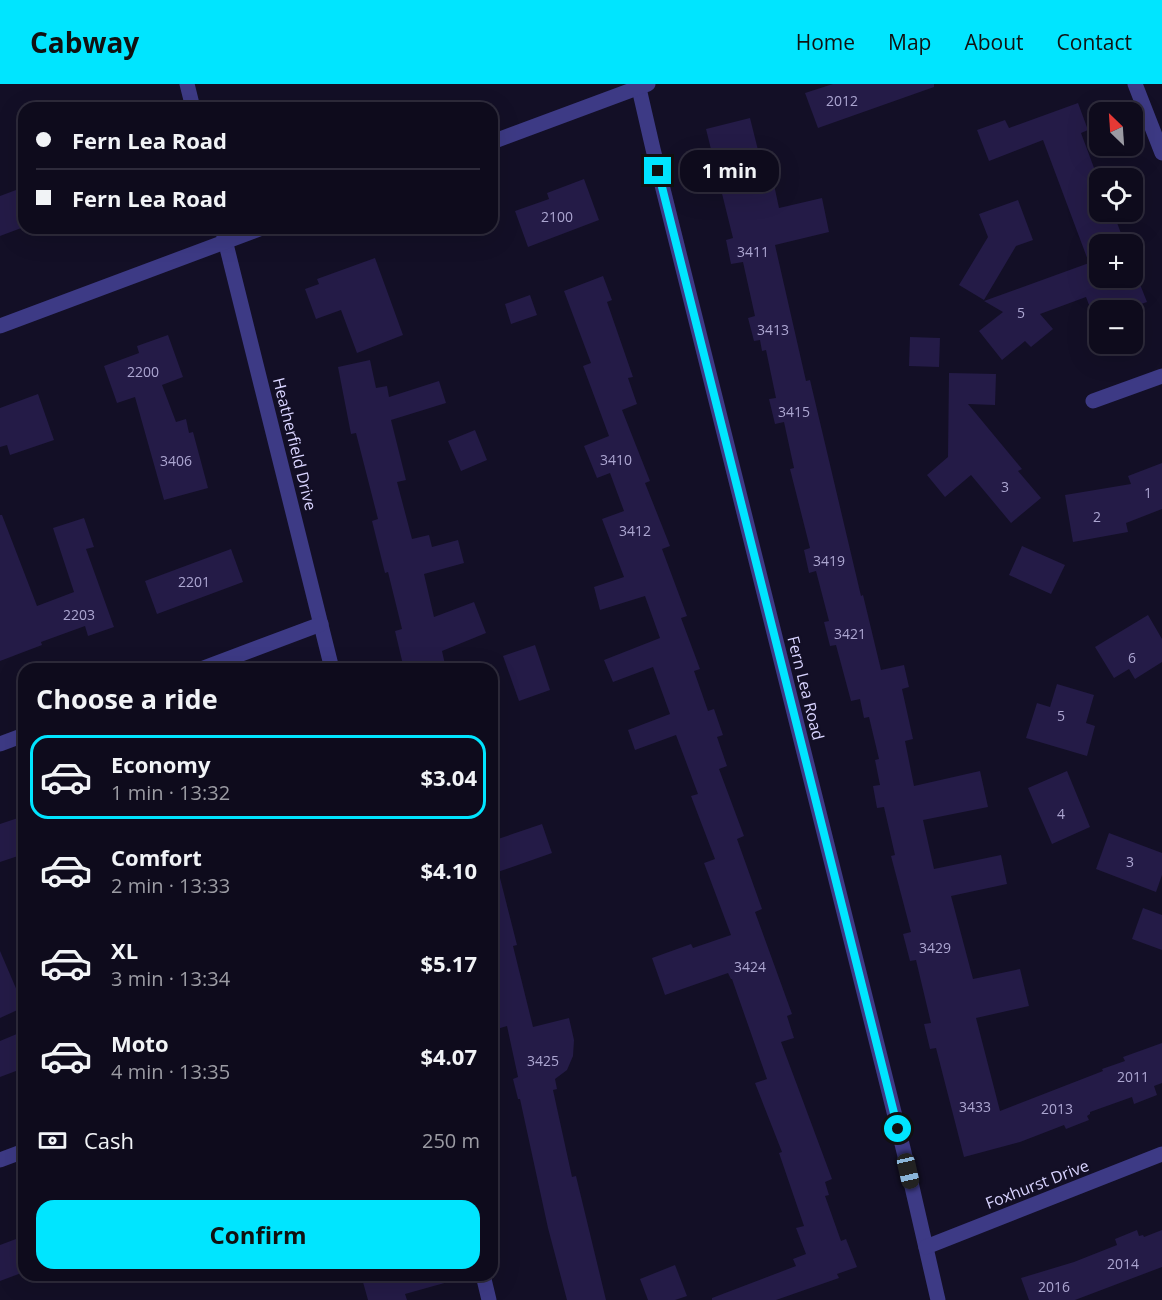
<!DOCTYPE html>
<meta charset="utf-8">
<style>
body{margin:0;font-family:"Open Sans",sans-serif;background:#171425;color:#f1f3f6;height:100vh;display:flex;flex-direction:column;font-size:22px;white-space:nowrap}
*{box-sizing:border-box;margin:0}
p{font-size:20px;color:#9b9ba3}
.icon{flex:none;width:33px;height:33px;fill:none;stroke:currentColor;stroke-width:2;stroke-linecap:round;stroke-linejoin:round}
.map{position:relative;flex:1;overflow:hidden}
.side{position:absolute;left:18px;top:579px;width:480px;height:618px;display:flex;flex-direction:column;background:#0e0b1c;border-radius:18px;box-shadow:0 6px 24px #0002,0 0 0 2px #2e2b3b}
.side>*{flex:none}
.top-card{position:absolute;left:18px;top:18px;width:480px;height:132px;border-radius:18px;box-shadow:0 6px 24px #0002,0 0 0 2px #2e2b3b;display:grid;align-content:center;height:132px;padding:0 18px;background:#0e0b1c}
.needle{width:39px;rotate:335deg}
.controls{position:absolute;left:1089px;top:18px;display:grid;gap:12px}
.controls a{display:grid;place-items:center;width:54px;height:54px;border-radius:12px;background:#0e0b1c;box-shadow:0 6px 24px #0002,0 0 0 2px #2e2b3b;font-size:30px}
.end{position:absolute;width:27px;height:27px;margin:-14px;border:8px solid #00e5ff;background:#111;box-shadow:0 0 0 3px #111}
.from{border-radius:50%}
.bubble{position:absolute;height:42px;border-radius:18px;background:#0e0b1c;box-shadow:0 6px 24px #0002,0 0 0 2px #2e2b3b;font-size:20px;font-weight:700;line-height:42px;text-align:center}
.car{position:absolute;width:18px;height:36px;margin:-18px -9px;border-radius:8px;box-shadow:0 0 4px 2px #0007;background:linear-gradient(#222 24%,#8ab4d8 0 40%,#222 0 76%,#8ab4d8 0 86%,#222 0)}
.top-card b{display:flex;align-items:center;gap:21px;height:57px;font-size:22px}
.top-card b+b{border-top:2px solid #2e2b3b}
.top-card i{width:15px;height:15px;background:#f1f3f6}
ul{padding:0;list-style:none}
li{display:flex;align-items:center;gap:18px;height:84px;margin:0 12px 9px;padding:0 6px;border:3px solid transparent;border-radius:18px}
li div{flex:1}
li b{display:block;font-size:22px}
li em{font-style:normal;font-weight:700}
li.on{border-color:#00e5ff}
li>.icon{width:54px;height:54px;stroke-width:1.5}
h2{padding:0 18px;font-size:27px;line-height:72px}
.pay{display:flex;align-items:center;gap:15px;height:66px;padding:0 18px;font-size:22px}
.pay p{margin-inline-start:auto}
.cta{display:flex;gap:12px;margin-top:auto;padding:12px 18px}
.cta a{flex:1;height:69px;border-radius:18px;background:#00e5ff;color:#111;font-size:24px;font-weight:700;line-height:69px;text-align:center}
header{display:flex;align-items:center;gap:36px;box-sizing:border-box;height:84px;padding:0 30px;background:#00e5ff;color:#111}
header strong{font-size:28px}
nav{display:flex;gap:33px;margin-inline-start:auto;font-size:21px}
.map>svg:first-child{display:block}
.building{fill:#241b47}
.lines{fill:none;stroke-linecap:round;stroke-linejoin:round}
.minor{stroke:#3d3a85;stroke-width:15}
.route{stroke:#00e5ff;stroke-width:8}
.labels{text-anchor:middle;dominant-baseline:central;stroke-width:4.5;stroke-linejoin:round;paint-order:stroke}
.number-label{font-size:14px;fill:#aca6d1}
.street-label{font-size:16px;fill:#d9d4ff;stroke:#130f26}
</style>
<header>
<strong>Cabway</strong>
<nav><a>Home</a><a>Map</a><a>About</a><a>Contact</a></nav>
</header>
<div class="map">
<svg width="1162" height="1216" viewBox="0 0 1162 1216">
<rect width="100%" height="100%" fill="#130f26"/>
<g class="building">
<path d="M833,0H934V3L818,44L805,9Z"/>
<path d="M1078,19L1088,46L1081,49L1100,100V128H1113L1125,160H1100V194H1132V180L1147,218L1123,226H1091L1086,213L1040,230L1053,245L1031,263L1025,257L1002,276L979,247L1003,228L984,217L1089,179L1043,56L989,77L977,46L1005,36L1009,44Z"/>
<path d="M750,34L766,98L773,96L779,124L822,114L829,148L775,161L806,297L810,296L861,512L863,511L881,586L904,581L909,603L902,605L913,655L905,657L914,702L980,687L988,723L923,736L934,785L1001,771L1007,800L951,812L973,895L1020,885L1029,922L976,934L1000,1027L1103,987L1102,985L1125,977L1123,973L1162,959V999L1154,1002L1157,1011L1134,1020L1132,1013L1090,1028V1030L1087,1032L1089,1036L1066,1045L1064,1041L1020,1058L964,1073L936,964L930,965L924,940L931,939L916,876L910,877L903,850L911,848L891,772L895,771L884,723L877,724L873,702L880,701L875,676L879,675L869,633L864,634L860,615L851,617L836,561L830,562L824,538L829,537L816,487L809,489L804,466L810,464L790,385L794,384L784,338L775,340L769,315L776,314L766,266L762,267L760,256L754,257L748,234L755,232L743,178L731,180L726,156L733,154L706,45Z"/>
<path d="M584,95L599,136L528,163L515,127L549,115L547,109Z"/>
<path d="M24,103V143L0,152V112Z"/>
<path d="M1018,116L1033,156L1016,162L984,216L959,201L988,153L979,130Z"/>
<path d="M375,174L403,251L357,269L341,226L316,235L305,205L319,200L317,195Z"/>
<path d="M603,192L612,216L607,218L633,293L628,294L637,320L622,326L650,397L645,399L670,462L662,465L687,532L681,534L700,585L694,587L708,627L714,625L723,651L717,653L727,682L719,685L744,752L737,755L762,825L755,828L792,930L787,932L794,954L781,958L832,1095L825,1098L829,1111L825,1112L841,1157L846,1155L857,1183L837,1190L839,1194L776,1216H712V1214L796,1182L793,1175L806,1170L796,1144L804,1142L779,1069L782,1068L755,999L767,995L732,895H731L728,889L665,911L652,874L691,860L693,864L731,851L704,779L715,775L691,712L698,710L676,651L635,666L628,646L670,630L653,583L613,598L604,576L660,554L645,512L600,526L594,503L624,493L602,435L624,427L610,389L597,394L584,362L609,352L583,282L591,279L564,207Z"/>
<path d="M530,211L537,231L511,240L505,220Z"/>
<path d="M168,251L183,293L162,301L176,338L186,335L189,349L193,348L208,404L164,416L135,313L117,319L104,282L139,269L137,262Z"/>
<path d="M910,253L940,254L939,283L909,282Z"/>
<path d="M370,276L376,304L387,302L389,313L439,297L446,319L391,336L406,396L397,398L412,455L429,451L432,463L458,456L464,479L424,490L434,533L474,518L486,549L442,567L446,585H404L395,547L402,545L388,488L385,489L372,437L378,435L356,349L351,350L338,283Z"/>
<path d="M949,289L996,290L995,321L968,320L1022,385L1018,387L1041,414L1011,439L971,391L945,413L927,391L948,373Z"/>
<path d="M38,310L54,356L10,371L7,361L0,363V324Z"/>
<path d="M475,346L487,376L461,387L448,357Z"/>
<path d="M1162,379V425L1126,439L1128,448L1073,458L1065,411L1131,400L1128,392Z"/>
<path d="M0,431H2L37,522L74,508L53,444L84,434L94,463L86,465L114,543L88,552L85,542L41,558L42,561L0,577Z"/>
<path d="M1022,462L1065,481L1051,510L1009,491Z"/>
<path d="M231,465L243,498L157,530L145,497Z"/>
<path d="M1148,531L1162,555V578L1135,595L1129,585L1114,594L1095,563Z"/>
<path d="M535,561L550,606L519,617L503,572Z"/>
<path d="M1057,600L1094,611L1086,639L1095,642L1087,672L1026,654L1037,619L1050,623Z"/>
<path d="M1067,687L1090,743L1052,760L1028,704Z"/>
<path d="M24,732V770L0,778V740Z"/>
<path d="M542,740L552,769L492,790V757Z"/>
<path d="M1109,749L1162,769V791L1156,808L1096,785Z"/>
<path d="M500,794L517,861L513,862L533,943L569,934L574,956L573,972L567,986L555,995L557,1005L553,1006L572,1093L576,1092L606,1216H567L548,1144L520,1015H518L513,995L518,993L507,942L497,945L492,925V795Z"/>
<path d="M1143,824L1162,831V866L1132,855Z"/>
<path d="M0,867L24,923L0,934Z"/>
<path d="M24,947V984L0,993V957Z"/>
<path d="M1137,1146L1139,1152L1143,1151L1144,1153L1162,1146V1183L1075,1216H1029L1021,1194L1074,1178L1117,1161L1115,1155Z"/>
<path d="M24,1152V1188L0,1197V1161Z"/>
<path d="M675,1181L687,1212L675,1216H648L640,1195Z"/>
<path d="M361,1191H447L448,1198L405,1210L407,1216H368Z"/>
</g>
<g class="lines">
<g class="minor">
<path d="M187,0L193,24"/>
<path d="M638,0L653,65L904,1068L938,1216"/>
<path d="M1135,0L1162,69"/>
<path d="M492,58L648,0"/>
<path d="M222,144L332,585"/>
<path d="M0,242L262,144"/>
<path d="M1093,317L1162,292"/>
<path d="M201,585L321,540"/>
<path d="M0,660L24,651"/>
<path d="M0,1076L24,1067"/>
<path d="M926,1163L1162,1070"/>
<path d="M483,1191L489,1216"/>
</g>
</g>
<g class="lines">
<path class="route" d="M658,87L898,1045"/>
</g>
<g class="labels">
<g class="number-label">
<text x="842" y="16">2012</text>
<text x="557" y="132">2100</text>
<text x="753" y="167">3411</text>
<text x="1021" y="228">5</text>
<text x="773" y="245">3413</text>
<text x="143" y="287">2200</text>
<text x="794" y="327">3415</text>
<text x="616" y="375">3410</text>
<text x="176" y="376">3406</text>
<text x="1005" y="402">3</text>
<text x="1148" y="408">1</text>
<text x="1097" y="432">2</text>
<text x="635" y="446">3412</text>
<text x="829" y="476">3419</text>
<text x="194" y="497">2201</text>
<text x="79" y="530">2203</text>
<text x="850" y="549">3421</text>
<text x="1132" y="573">6</text>
<text x="1061" y="631">5</text>
<text x="1061" y="729">4</text>
<text x="1130" y="777">3</text>
<text x="935" y="863">3429</text>
<text x="750" y="882">3424</text>
<text x="543" y="976">3425</text>
<text x="1133" y="992">2011</text>
<text x="975" y="1022">3433</text>
<text x="1057" y="1024">2013</text>
<text x="1123" y="1179">2014</text>
<text x="1054" y="1202">2016</text>
</g>
<g class="street-label">
<text transform="translate(295 360) rotate(76)">Heatherfield Drive</text>
<text transform="translate(806 604) rotate(76)">Fern Lea Road</text>
<text transform="translate(1037 1100) rotate(-21)">Foxhurst Drive</text>
</g>
</g>
</svg>
<div class="controls">
<a><svg class="needle" viewBox="-14 -14 28 28"><path d="M0-13l5 13h-10z" fill="#e53935"/><path d="M0 13l5-13h-10z" fill="#9b9ba3"/></svg></a>
<a><svg class="icon" aria-label="locate" viewBox="0 0 24 24"><circle cx="12" cy="12" r="6"/><path d="M12 2v4M12 18v4M2 12h4M18 12h4"/></svg></a>
<a>+</a>
<a>−</a>
</div>
<i class="end from" style="left:898px;top:1045px"></i>
<i class="end" style="left:658px;top:87px"></i>
<div class="bubble" style="left:680px;top:66px;width:99px">1 min</div>
<i class="car" style="left:908px;top:1087px;rotate:167deg"></i>
<div class="top-card">
<b><i class="from"></i>Fern Lea Road</b>
<b><i></i>Fern Lea Road</b>
</div>
<section class="side">
<h2>Choose a ride</h2>
<ul>
<li class="on"><svg class="icon" aria-label="car" viewBox="0 0 24 24"><path d="M5 17H2v-5l4-1 3-4h7l3 4 3 1v5h-3M9 17h6M6 11h13"/><circle cx="7" cy="17" r="2"/><circle cx="17" cy="17" r="2"/></svg><div><b>Economy</b><p>1 min · 13:32</p></div><em>$3.04</em></li>
<li><svg class="icon" aria-label="car" viewBox="0 0 24 24"><path d="M5 17H2v-5l4-1 3-4h7l3 4 3 1v5h-3M9 17h6M6 11h13"/><circle cx="7" cy="17" r="2"/><circle cx="17" cy="17" r="2"/></svg><div><b>Comfort</b><p>2 min · 13:33</p></div><em>$4.10</em></li>
<li><svg class="icon" aria-label="car" viewBox="0 0 24 24"><path d="M5 17H2v-5l4-1 3-4h7l3 4 3 1v5h-3M9 17h6M6 11h13"/><circle cx="7" cy="17" r="2"/><circle cx="17" cy="17" r="2"/></svg><div><b>XL</b><p>3 min · 13:34</p></div><em>$5.17</em></li>
<li><svg class="icon" aria-label="car" viewBox="0 0 24 24"><path d="M5 17H2v-5l4-1 3-4h7l3 4 3 1v5h-3M9 17h6M6 11h13"/><circle cx="7" cy="17" r="2"/><circle cx="17" cy="17" r="2"/></svg><div><b>Moto</b><p>4 min · 13:35</p></div><em>$4.07</em></li>
</ul>
<div class="pay"><svg class="icon" aria-label="cash" viewBox="0 0 24 24"><path d="M3 7h18v10H3z"/><circle cx="12" cy="12" r="2"/></svg>Cash<p>250 m</p></div>
<div class="cta"><a>Confirm</a></div>
</section>
</div>
